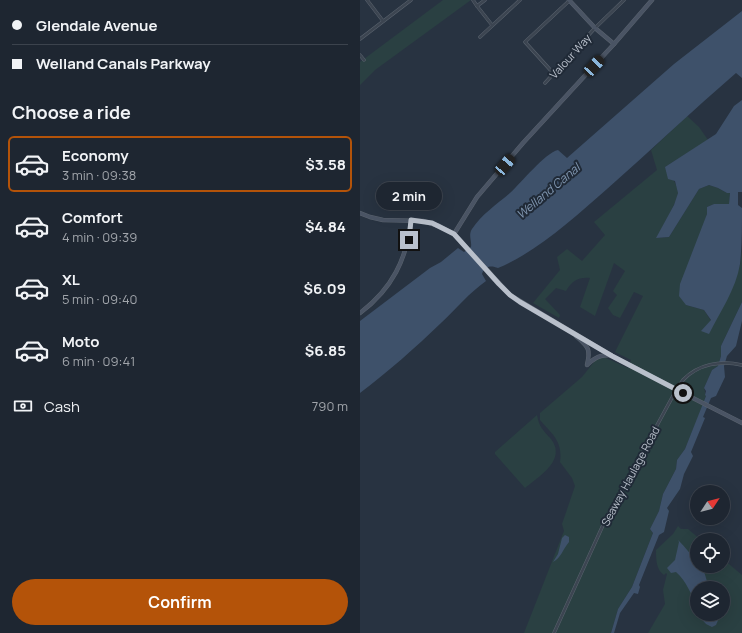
<!DOCTYPE html>
<meta charset="utf-8">
<style>
body{margin:0;font-family:Manrope,sans-serif;background:#2b323d;color:#f1f3f6;height:100vh;display:flex;flex-direction:column;font-size:15px;white-space:nowrap}
*{box-sizing:border-box;margin:0}
p{font-size:13px;color:#a1a5ab}
.icon{flex:none;width:22px;height:22px;fill:none;stroke:currentColor;stroke-width:2;stroke-linecap:round;stroke-linejoin:round}
.map{position:relative;flex:1;overflow:hidden}
.panel{display:flex;flex-direction:column;background:#1e2631;width:360px}
.panel>*{flex:none}
.guide{display:grid;align-content:center;height:88px;padding:0 12px;background:#1e2631}
.needle{width:26px;rotate:54deg}
.buttons{position:absolute;left:330px;top:485px;display:grid;gap:8px}
.buttons a{display:grid;place-items:center;width:40px;height:40px;border-radius:50%;background:#1e2631;box-shadow:0 4px 16px #0002,0 0 0 1px #3c434d;font-size:20px}
.end{position:absolute;width:18px;height:18px;margin:-9px;border:5px solid #b9c0cb;background:#111;box-shadow:0 0 0 2px #111}
.from{border-radius:50%}
.bubble{position:absolute;height:28px;border-radius:14px;background:#1e2631;box-shadow:0 4px 16px #0002,0 0 0 1px #3c434d;font-size:13px;font-weight:700;line-height:28px;text-align:center}
.car{position:absolute;width:12px;height:24px;margin:-12px -6px;border-radius:5px;box-shadow:0 0 3px 1px #0007;background:linear-gradient(#222 24%,#8ab4d8 0 40%,#222 0 76%,#8ab4d8 0 86%,#222 0)}
.guide b{display:flex;align-items:center;gap:14px;height:38px;font-size:15px}
.guide b+b{border-top:1px solid #3c434d}
.guide i{width:10px;height:10px;background:#f1f3f6}
ul{padding:0;list-style:none}
li{display:flex;align-items:center;gap:12px;height:56px;margin:0 8px 6px;padding:0 4px;border:2px solid transparent;border-radius:6px}
li div{flex:1}
li b{display:block;font-size:15px}
li em{font-style:normal;font-weight:700}
li.on{border-color:#b45309}
li>.icon{width:36px;height:36px;stroke-width:1.5}
h2{padding:0 12px;font-size:18px;line-height:48px}
.pay{display:flex;align-items:center;gap:10px;height:44px;padding:0 12px;font-size:15px}
.pay p{margin-inline-start:auto}
.primary-button{display:flex;gap:8px;margin-top:auto;padding:8px 12px}
.primary-button a{flex:1;height:46px;border-radius:24px;background:#b45309;color:#fff;font-size:16px;font-weight:700;line-height:46px;text-align:center}
main{display:flex;flex:1;min-height:0}
.map>svg:first-child{display:block}
.green{fill:#2a4042;fill-rule:evenodd}
.water{fill:#3e516a}
.lines{fill:none;stroke-linecap:round;stroke-linejoin:round}
.street-casing{stroke:#5a636e;stroke-width:3.5}
.secondary-casing{stroke:#5a636e;stroke-width:4.5}
.street{stroke:#3c4551;stroke-width:2.5}
.secondary{stroke:#4a5464;stroke-width:3.5}
.secondary-bridge-casing{stroke:#5a636e;stroke-width:4.5;stroke-linecap:butt}
.secondary-bridge{stroke:#4a5464;stroke-width:3.5}
.route{stroke:#b9c0cb;stroke-width:5}
.labels{text-anchor:middle;dominant-baseline:central;stroke-width:4;stroke-linejoin:round;paint-order:stroke}
.street-label{font-size:11px;fill:#b9c0cb;stroke:#202a37}
.water-label{font-size:12px;font-style:italic;fill:#8197b1;stroke:#202a37}
</style>
<main>
<section class="panel">
<div class="guide">
<b><i class="from"></i>Glendale Avenue</b>
<b><i></i>Welland Canals Parkway</b>
</div>
<h2>Choose a ride</h2>
<ul>
<li class="on"><svg class="icon" aria-label="car" viewBox="0 0 24 24"><path d="M5 17H2v-5l4-1 3-4h7l3 4 3 1v5h-3M9 17h6M6 11h13"/><circle cx="7" cy="17" r="2"/><circle cx="17" cy="17" r="2"/></svg><div><b>Economy</b><p>3 min · 09:38</p></div><em>$3.58</em></li>
<li><svg class="icon" aria-label="car" viewBox="0 0 24 24"><path d="M5 17H2v-5l4-1 3-4h7l3 4 3 1v5h-3M9 17h6M6 11h13"/><circle cx="7" cy="17" r="2"/><circle cx="17" cy="17" r="2"/></svg><div><b>Comfort</b><p>4 min · 09:39</p></div><em>$4.84</em></li>
<li><svg class="icon" aria-label="car" viewBox="0 0 24 24"><path d="M5 17H2v-5l4-1 3-4h7l3 4 3 1v5h-3M9 17h6M6 11h13"/><circle cx="7" cy="17" r="2"/><circle cx="17" cy="17" r="2"/></svg><div><b>XL</b><p>5 min · 09:40</p></div><em>$6.09</em></li>
<li><svg class="icon" aria-label="car" viewBox="0 0 24 24"><path d="M5 17H2v-5l4-1 3-4h7l3 4 3 1v5h-3M9 17h6M6 11h13"/><circle cx="7" cy="17" r="2"/><circle cx="17" cy="17" r="2"/></svg><div><b>Moto</b><p>6 min · 09:41</p></div><em>$6.85</em></li>
</ul>
<div class="pay"><svg class="icon" aria-label="cash" viewBox="0 0 24 24"><path d="M3 7h18v10H3z"/><circle cx="12" cy="12" r="2"/></svg>Cash<p>790 m</p></div>
<div class="primary-button"><a>Confirm</a></div>
</section>
<div class="map">
<svg width="382" height="633" viewBox="0 0 382 633">
<rect width="100%" height="100%" fill="#283341"/>
<g class="green">
<path d="M83,0H111L15,70L0,85V62Z"/>
<path d="M327,116L339,127L348,140L305,167C310,175 317,183 318,192C318,201 301,229 297,238L309,237L339,189L349,185L358,188L367,193H370L369,205L354,204L347,207V214L326,305L344,310L351,321L349,333L380,265L382,250V302L361,346V356L358,366L352,370L344,388L346,396L339,415L325,449L317,460L316,469L303,494L299,511L290,529L293,533L272,587L258,609L251,633H164L204,531L202,524L215,486L212,478L200,462C203,441 192,434 180,420V413L222,377L238,357H244L268,368L271,360L255,352L283,296L274,292L260,318L253,315L248,308L257,295L253,291L265,271L254,263L235,316L220,307L230,278C218,277 212,281 206,291L196,288L185,299L200,315L199,318L173,303L200,270L197,257L207,249L222,261L245,235L234,222L297,170L291,150Z"/>
<path d="M177,415C179,427 183,430 191,439C207,460 179,476 165,488L135,454V452Z"/>
<path d="M318,526L321,529H328L341,540H337V566H363V559L382,575V633H288L305,604L303,590L307,574L306,573L304,575C296,570 296,559 296,550L313,534ZM337,588H363V614H337Z"/>
</g>
<g class="water">
<path d="M382,11V78L376,73C332,111 290,151 247,189C215,217 177,252 138,268C131,265 124,266 122,274L126,281C109,293 96,309 81,323C55,348 29,371 0,393V321L70,268L81,262L98,248L104,252L111,247C112,241 108,235 112,229C121,215 137,204 150,193C161,183 185,153 198,150L207,158L314,64Z"/>
<path d="M382,100V192H378V205L382,208C382,227 382,246 380,264C376,289 360,312 349,334L341,331L351,320L344,310L326,305L319,296L320,284L347,214V207L354,204H369L370,193H367L358,188L349,185L339,189L309,237L296,238L314,205L318,193L315,181L308,179L305,167L356,134L374,106Z"/>
<path d="M382,302V321L376,346L367,356L364,366L365,377L356,396L351,398L343,417L345,418L331,452L333,456L324,474L320,489L307,508L309,511L304,532L299,535L279,585L280,587L278,594L274,593L260,613L254,633H251L258,609L272,587L293,533L290,529L299,511L303,494L316,469L317,460L325,449L346,396L345,395L346,391L344,388L352,370L358,366L361,356V346Z"/>
<path d="M205,535L209,537V542C203,549 201,558 193,562L198,554L202,538Z"/>
<path d="M318,540C325,547 334,557 337,566H340L343,568L349,588H337V607C331,594 327,582 316,572L311,573L307,568L315,560L319,542Z"/>
<path d="M337,614H358L359,618L356,625L352,627L346,624Z"/>
</g>
<g class="lines">
<defs>
<g id="street">
<path d="M7,0L23,21"/>
<path d="M113,0L117,6"/>
<path d="M125,0L117,6L132,25"/>
<path d="M120,37L160,0"/>
<path d="M0,39L51,0"/>
<path d="M0,55L4,60"/>
<path d="M194,74L165,42L210,0"/>
<path d="M185,83L235,28L264,0"/>
<path d="M194,633L244,523L314,394C317,390 320,384 323,380C338,364 361,360 382,365"/>
</g>
<g id="secondary">
<path d="M209,0L235,28L254,44"/>
<path d="M0,213L10,217L23,220L63,221L79,226L94,234L150,295L252,356L308,385"/>
<path d="M94,234L117,197L163,143L254,44L292,0"/>
<path d="M0,313C32,289 47,259 51,220"/>
<path d="M216,336C228,347 231,348 227,365"/>
<path d="M228,364C236,357 240,355 251,355"/>
<path d="M323,393L382,423"/>
</g>
</defs>
<use href="#street" class="street-casing"/>
<use href="#secondary" class="secondary-casing"/>
<use href="#street" class="street"/>
<use href="#secondary" class="secondary"/>
<defs>
<path id="secondary-bridge" d="M308,385L323,393"/>
</defs>
<use href="#secondary-bridge" class="secondary-bridge-casing"/>
<use href="#secondary-bridge" class="secondary-bridge"/>
</g>
<g class="lines">
<path class="route" d="M49,240L51,220L72,223L94,234L139,284L150,295L160,302L252,356L323,393"/>
</g>
<g class="labels">
<g class="street-label">
<text transform="translate(210 56) rotate(-48)">Valour Way</text>
<text transform="translate(270 476) rotate(-62)">Seaway Haulage Road</text>
</g>
<g class="water-label">
<text transform="translate(188 191) rotate(-40)">Welland Canal</text>
</g>
</g>
</svg>
<div class="buttons">
<a><svg class="needle" viewBox="-14 -14 28 28"><path d="M0-13l5 13h-10z" fill="#e53935"/><path d="M0 13l5-13h-10z" fill="#a1a5ab"/></svg></a>
<a><svg class="icon" aria-label="locate" viewBox="0 0 24 24"><circle cx="12" cy="12" r="6"/><path d="M12 2v4M12 18v4M2 12h4M18 12h4"/></svg></a>
<a><svg class="icon" aria-label="layers" viewBox="0 0 24 24"><path d="M12 4l9 5-9 5-9-5zM3 14l9 5 9-5"/></svg></a>
</div>
<i class="end from" style="left:323px;top:393px"></i>
<i class="end" style="left:49px;top:240px"></i>
<div class="bubble" style="left:16px;top:182px;width:66px">2 min</div>
<i class="car" style="left:234px;top:66px;rotate:43deg"></i>
<i class="car" style="left:145px;top:165px;rotate:40deg"></i>
</div>
</main>
